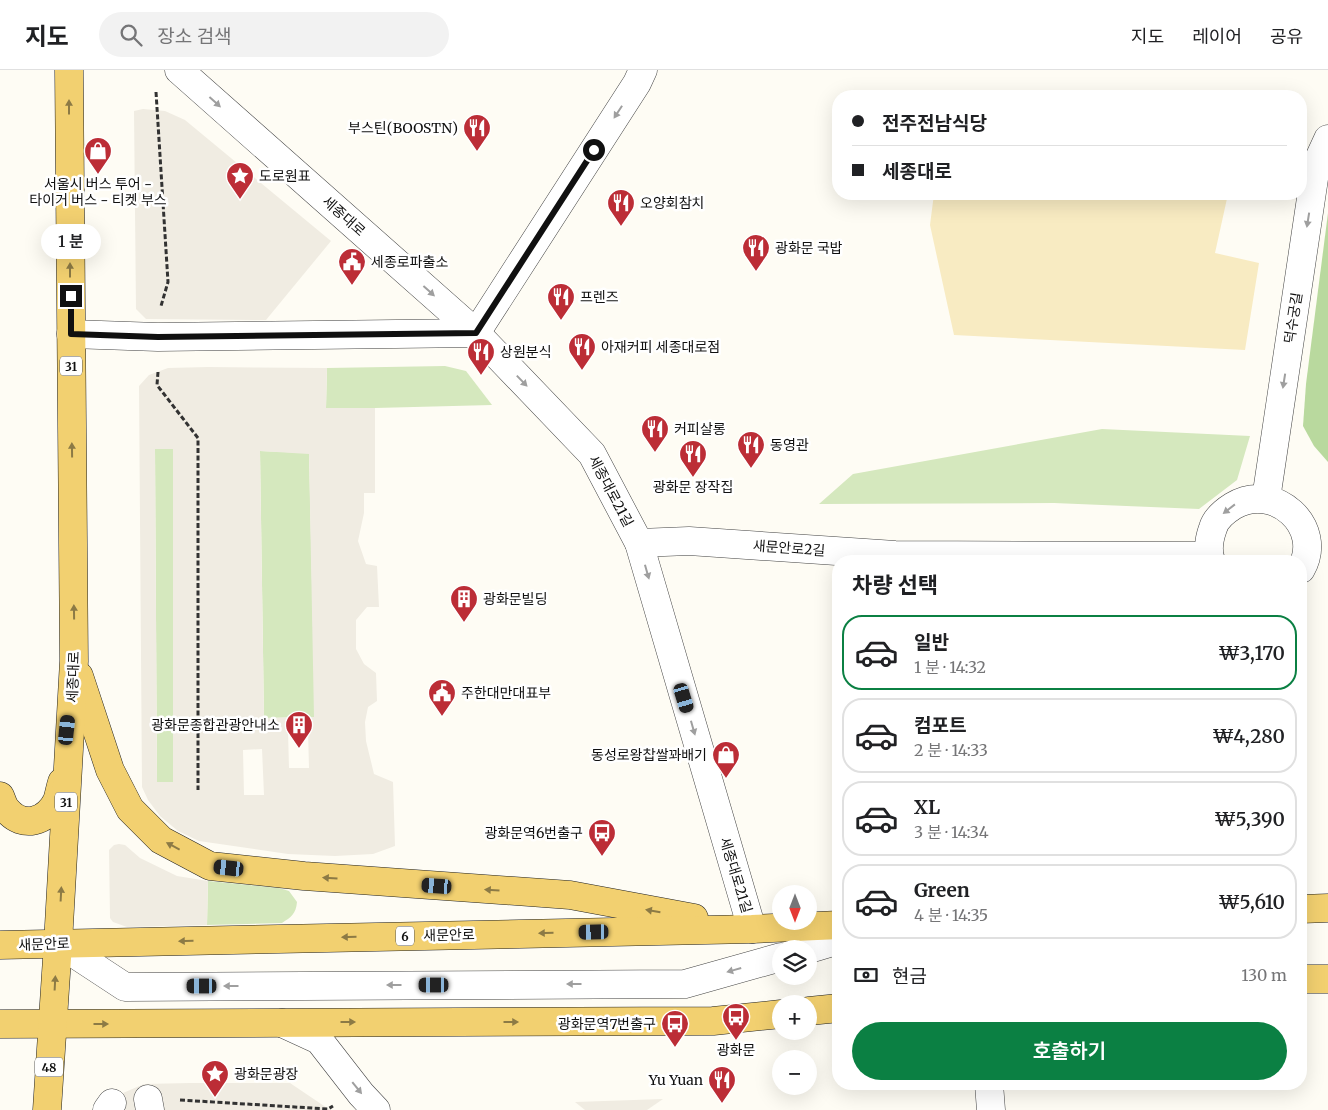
<!DOCTYPE html>
<html lang="ko">
<meta charset="utf-8">
<style>
body{margin:0;font-family:Merriweather,"Noto Sans KR",serif;background:#f2f2f2;color:#202124;height:100vh;display:flex;flex-direction:column;font-size:19px;white-space:nowrap}
*{box-sizing:border-box;margin:0}
p{font-size:16px;color:#757577}
.icon{flex:none;width:28px;height:28px;fill:none;stroke:currentColor;stroke-width:2;stroke-linecap:round;stroke-linejoin:round}
.map{position:relative;flex:1;overflow:hidden}
.drawer{position:absolute;left:832px;top:485px;width:475px;height:535px;display:flex;flex-direction:column;background:#fff;border-radius:20px;box-shadow:0 5px 20px #0002}
.drawer>*{flex:none}
.top-card{position:absolute;left:832px;top:20px;width:475px;height:110px;border-radius:20px;box-shadow:0 5px 20px #0002;display:grid;align-content:center;height:110px;padding:0 20px;background:#fff}
.needle{width:32px;rotate:180deg}
.tools{position:absolute;left:772px;top:815px;display:grid;gap:10px}
.tools a{display:grid;place-items:center;width:45px;height:45px;border-radius:50%;background:#fff;box-shadow:0 5px 20px #0002;font-size:25px}
.end{position:absolute;width:22px;height:22px;margin:-11px;border:6px solid #101010;background:#fff;box-shadow:0 0 0 2px #fff}
.from{border-radius:50%}
.bubble{position:absolute;height:35px;border-radius:18px;background:#fff;box-shadow:0 5px 20px #0002;font-size:16px;font-weight:600;line-height:35px;text-align:center}
.car{position:absolute;width:15px;height:30px;margin:-15px -8px;border-radius:6px;box-shadow:0 0 4px 1px #0007;background:linear-gradient(#222 24%,#8ab4d8 0 40%,#222 0 76%,#8ab4d8 0 86%,#222 0)}
.top-card b{display:flex;align-items:center;gap:18px;height:48px;font-size:19px}
.top-card b+b{border-top:1px solid #e0e0e0}
.top-card i{width:12px;height:12px;background:#202124}
ul{padding:0;list-style:none}
li{display:flex;align-items:center;gap:15px;height:75px;margin:0 10px 8px;padding:0 10px;border:2px solid #e0e0e0;border-radius:20px}
li div{flex:1}
li b{display:block;font-size:19px}
li em{font-style:normal;font-weight:600}
li.current{border-color:#0b8043}
li>.icon{width:45px;height:45px;stroke-width:1.5}
h2{padding:0 20px;font-size:22px;line-height:60px}
.pay{display:flex;align-items:center;gap:12px;height:55px;padding:0 20px;font-size:19px}
.pay p{margin-inline-start:auto}
.action{display:flex;gap:10px;margin-top:auto;padding:10px 20px}
.action a{flex:1;height:58px;border-radius:30px;background:#0b8043;color:#fff;font-size:20px;font-weight:600;line-height:58px;text-align:center}
header{display:flex;align-items:center;gap:30px;box-sizing:border-box;height:70px;padding:0 25px;background:#fff;border-bottom:1px solid #e0e0e0}
header strong{font-size:24px}
nav{display:flex;gap:28px;margin-inline-start:auto;font-size:18px}
.search{width:350px;height:45px;background:#f2f2f2;display:flex;align-items:center;gap:12px;box-sizing:border-box;padding:0 18px;border-radius:28px;color:#757577;font-size:19px}
.map>svg:first-child{display:block}
.green{fill:#d5e8be}
.forest{fill:#b9d99e}
.sand{fill:#f8ebc2}
.plaza{fill:#f0ece2;fill-rule:evenodd}
.lines{fill:none;stroke-linecap:round;stroke-linejoin:round}
.minor-casing{stroke:#434343;stroke-width:29}
.major-casing{stroke:#212121;stroke-width:29}
.path{stroke:#323232;stroke-width:3;stroke-dasharray:5 2.5;stroke-linecap:butt}
.minor{stroke:#fff;stroke-width:28}
.major{stroke:#f2d070;stroke-width:28}
.oneway{fill:#9f9f9f}
.oneway2{fill:#8c7a45}
.route{stroke:#101010;stroke-width:6}
.labels{text-anchor:middle;dominant-baseline:central;stroke-width:5;stroke-linejoin:round;paint-order:stroke}
.shield{fill:#fff;stroke:#585858;stroke-width:1}
.shield-label{font-size:12px;font-weight:bold;fill:#101010}
.poi-label{font-size:14px;fill:#101010;stroke:#fff;text-anchor:start}
.street-label{font-size:14px;fill:#101010;stroke:#fff}
</style>
<header>
<strong>지도</strong>
<div class="search"><svg class="icon" aria-label="search" viewBox="0 0 24 24"><circle cx="10" cy="10" r="6"/><path d="M15 15l6 6"/></svg>장소 검색</div>
<nav><a>지도</a><a>레이어</a><a>공유</a></nav>
</header>
<div class="map">
<svg width="1328" height="1040" viewBox="0 0 1328 1040">
<rect width="100%" height="100%" fill="#fefcf4"/>
<g class="green">
<path d="M445,296L466,301L492,335L375,338H326L327,298Z"/>
<path d="M1102,359L1250,366L1237,410L1199,439L1054,433L819,434L853,404Z"/>
<path d="M155,379H173V712H157Z"/>
<path d="M260,381L309,383L315,647L264,648Z"/>
<path d="M208,811L279,818L289,821L297,832C296,844 291,847 282,853L207,855Z"/>
</g>
<path class="forest" d="M1328,143V392L1314,376L1303,356L1306,314Z"/>
<path class="sand" d="M934,124H1228L1215,183L1259,193L1245,280L954,265L930,155Z"/>
<g class="plaza">
<path d="M143,39L165,41L185,50L331,171L266,250L146,249L136,239L134,41Z"/>
<path d="M208,297L327,298L326,338H375V423H364V443L358,471L366,494L377,496L379,537H367L356,550V579L364,594L376,603L377,631L368,637L365,652L366,671L374,704L393,712L395,776L373,784L335,786L288,784L199,771L178,761L160,746L148,730L142,717L139,316L149,305L168,298ZM155,379H173V712H157ZM260,381L309,384L314,647L264,648ZM308,660L309,698H289L288,661ZM262,679L264,725H244L243,680Z"/>
<path d="M835,685L839,686V783H837Z"/>
<path d="M119,774L125,775L140,788L177,806L208,811L207,855L127,857L113,852L110,848L109,780L114,775Z"/>
<path d="M190,1013H290L330,1040H104L123,1023L144,1014Z"/>
<path d="M663,1029L647,1040H585L575,1032Z"/>
</g>
<g class="lines">
<defs>
<g id="minor">
<path d="M179,0L476,263L592,384L639,473L752,859"/>
<path d="M476,263L637,13L643,0"/>
<path d="M71,264L158,267L476,263"/>
<path d="M1266,429L1316,95L1328,69"/>
<path d="M639,473L689,471L895,485L1209,486"/>
<path d="M1211,491C1207,480 1209,469 1213,458C1216,448 1225,441 1233,436C1274,411 1325,457 1301,499"/>
<path d="M58,873L125,917L685,914L781,887"/>
<path d="M809,879L839,870"/>
<path d="M282,953L319,970L361,1024L376,1040"/>
<path d="M989,1014L991,1040"/>
<path d="M148,1029L150,1040"/>
<path d="M107,1040L112,1033"/>
</g>
<g id="major">
<path d="M79,606L110,700L130,739L161,770L210,796L304,806L570,825L694,848"/>
<path d="M0,726C2,730 3,736 7,740C23,759 46,752 57,731C59,725 60,718 62,712"/>
<path d="M1301,839L1328,838"/>
<path d="M0,875L752,859L839,855"/>
<path d="M1301,909H1328"/>
<path d="M809,941L839,938"/>
<path d="M0,954L713,951L781,944"/>
<path d="M47,1040L58,873L74,591L69,0"/>
</g>
</defs>
<use href="#minor" class="minor-casing"/>
<use href="#major" class="major-casing"/>
<g class="path">
<path d="M156,22L168,212L161,236"/>
<path d="M158,302L157,315L198,368V720"/>
<path d="M180,1030L328,1039L333,1036"/>
</g>
<use href="#minor" class="minor"/>
<use href="#major" class="major"/>
</g>
<defs><path id="oneway-solid" d="M-6-.8H1V-3.2L6.5 0L1 3.2V.8H-6Z" transform="scale(1.25)"/></defs>
<g class="oneway">
<use href="#oneway-solid" transform="translate(215 32) rotate(42)"/>
<use href="#oneway-solid" transform="translate(618 42) rotate(123)"/>
<use href="#oneway-solid" transform="translate(1308 150) rotate(99)"/>
<use href="#oneway-solid" transform="translate(429 221) rotate(42)"/>
<use href="#oneway-solid" transform="translate(522 311) rotate(46)"/>
<use href="#oneway-solid" transform="translate(1284 311) rotate(99)"/>
<use href="#oneway-solid" transform="translate(1229 439) rotate(142)"/>
<use href="#oneway-solid" transform="translate(647 502) rotate(74)"/>
<use href="#oneway-solid" transform="translate(693 658) rotate(74)"/>
<use href="#oneway-solid" transform="translate(734 900) rotate(164)"/>
<use href="#oneway-solid" transform="translate(574 914) rotate(180)"/>
<use href="#oneway-solid" transform="translate(394 915) rotate(180)"/>
<use href="#oneway-solid" transform="translate(231 916) rotate(180)"/>
<use href="#oneway-solid" transform="translate(357 1018) rotate(51)"/>
</g>
<g class="oneway2">
<use href="#oneway-solid" transform="translate(69 37) rotate(-90)"/>
<use href="#oneway-solid" transform="translate(70 200) rotate(-90)"/>
<use href="#oneway-solid" transform="translate(72 380) rotate(-91)"/>
<use href="#oneway-solid" transform="translate(74 542) rotate(-91)"/>
<use href="#oneway-solid" transform="translate(173 776) rotate(-152)"/>
<use href="#oneway-solid" transform="translate(330 808) rotate(-176)"/>
<use href="#oneway-solid" transform="translate(492 820) rotate(-176)"/>
<use href="#oneway-solid" transform="translate(61 824) rotate(-87)"/>
<use href="#oneway-solid" transform="translate(653 841) rotate(-170)"/>
<use href="#oneway-solid" transform="translate(546 863) rotate(179)"/>
<use href="#oneway-solid" transform="translate(349 867) rotate(179)"/>
<use href="#oneway-solid" transform="translate(186 871) rotate(179)"/>
<use href="#oneway-solid" transform="translate(55 913) rotate(-87)"/>
<use href="#oneway-solid" transform="translate(348 952)"/>
<use href="#oneway-solid" transform="translate(511 952)"/>
<use href="#oneway-solid" transform="translate(101 954)"/>
</g>
<g class="lines">
<path class="route" d="M71,226V264L158,267L476,263L594,80"/>
</g>
<defs>
<symbol id="restaurant-pin" viewBox="-11 -11 22 30"><path d="M0 17L-7.5 6A9.5 9.5 0 1 1 7.5 6Z" fill="#bc2d36" stroke="#fff"/><path d="M-5-6h1v4h1v-4h1v4h1v-4h1v5L-1.5 .5V6h-2V.5L-5-1ZM5-6V6H3V1.5H1.5Q1.5-4 5-6Z" fill="#fff"/></symbol>
<symbol id="shop-pin" viewBox="-11 -11 22 30"><path d="M0 17L-7.5 6A9.5 9.5 0 1 1 7.5 6Z" fill="#bc2d36" stroke="#fff"/><path d="M-5-2.5h2.3a2.7 3.5 0 0 1 5.4 0H5L5.5 6h-11ZM-1.5-2.5h3a1.5 2.3 0 0 0-3 0Z" fill="#fff"/></symbol>
<symbol id="sight-pin" viewBox="-11 -11 22 30"><path d="M0 17L-7.5 6A9.5 9.5 0 1 1 7.5 6Z" fill="#bc2d36" stroke="#fff"/><path d="M0-6L1.8-2.2L6-1.7L2.9 1.2L3.7 5.4L0 3.3L-3.7 5.4L-2.9 1.2L-6-1.7L-1.8-2.2Z" fill="#fff"/></symbol>
<symbol id="civic-pin" viewBox="-11 -11 22 30"><path d="M0 17L-7.5 6A9.5 9.5 0 1 1 7.5 6Z" fill="#bc2d36" stroke="#fff"/><path d="M-.6-6.5H3V-4.5H.6V-3L4-1V1h2V6H-6V1h2V-1L-.6-3ZM-1.2 2.5V6h2.4V2.5Z" fill="#fff"/></symbol>
<symbol id="building-pin" viewBox="-11 -11 22 30"><path d="M0 17L-7.5 6A9.5 9.5 0 1 1 7.5 6Z" fill="#bc2d36" stroke="#fff"/><path d="M-4-6H4V6H1V3H-1V6H-4ZM-2.5-4.3h1.7v1.8h-1.7ZM.8-4.3h1.7v1.8H.8ZM-2.5-1h1.7V.8h-1.7ZM.8-1h1.7V.8H.8Z" fill="#fff"/></symbol>
<symbol id="bus-pin" viewBox="-11 -11 22 30"><path d="M0 17L-7.5 6A9.5 9.5 0 1 1 7.5 6Z" fill="#bc2d36" stroke="#fff"/><path d="M-5-6H5V4H4V6H2V4H-2V6H-4V4H-5ZM-3.5-4V0h7V-4ZM-3.5 1.2v1.5H-2V1.2ZM2 1.2v1.5H3.5V1.2Z" fill="#fff"/></symbol>
</defs>
<g fill-rule="evenodd">
<use href="#restaurant-pin" x="461" y="42" width="32" height="43"/>
<use href="#shop-pin" x="82" y="65" width="32" height="43"/>
<use href="#sight-pin" x="224" y="90" width="32" height="43"/>
<use href="#restaurant-pin" x="605" y="117" width="32" height="43"/>
<use href="#restaurant-pin" x="740" y="162" width="32" height="43"/>
<use href="#civic-pin" x="336" y="176" width="32" height="43"/>
<use href="#restaurant-pin" x="545" y="211" width="32" height="43"/>
<use href="#restaurant-pin" x="566" y="261" width="32" height="43"/>
<use href="#restaurant-pin" x="465" y="266" width="32" height="43"/>
<use href="#restaurant-pin" x="639" y="343" width="32" height="43"/>
<use href="#restaurant-pin" x="735" y="359" width="32" height="43"/>
<use href="#restaurant-pin" x="677" y="368" width="32" height="43"/>
<use href="#building-pin" x="448" y="513" width="32" height="43"/>
<use href="#civic-pin" x="426" y="607" width="32" height="43"/>
<use href="#building-pin" x="283" y="639" width="32" height="43"/>
<use href="#shop-pin" x="710" y="669" width="32" height="43"/>
<use href="#bus-pin" x="586" y="747" width="32" height="43"/>
<use href="#bus-pin" x="720" y="931" width="32" height="43"/>
<use href="#bus-pin" x="659" y="938" width="32" height="43"/>
<use href="#sight-pin" x="199" y="988" width="32" height="43"/>
<use href="#restaurant-pin" x="706" y="994" width="32" height="43"/>
</g>
<g class="labels">
<g class="shield">
<rect x="60" y="286.5" width="22" height="19" rx="4"/>
<rect x="55" y="722.5" width="22" height="19" rx="4"/>
<rect x="396" y="856.5" width="18" height="19" rx="4"/>
<rect x="35" y="987.5" width="28" height="19" rx="4"/>
</g>
<g class="shield-label">
<text x="71" y="296">31</text>
<text x="66" y="732">31</text>
<text x="405" y="866">6</text>
<text x="49" y="997">48</text>
</g>
<g class="poi-label">
<text x="458" y="58" text-anchor="end">부스틴(BOOSTN)</text>
<text x="259" y="106">도로원표</text>
<text x="98" y="114" text-anchor="middle">서울시 버스 투어 -<tspan x="98" dy="16">타이거 버스 - 티켓 부스</tspan></text>
<text x="640" y="133">오양회참치</text>
<text x="775" y="178">광화문 국밥</text>
<text x="371" y="192">세종로파출소</text>
<text x="580" y="227">프렌즈</text>
<text x="601" y="277">아재커피 세종대로점</text>
<text x="500" y="282">상원분식</text>
<text x="674" y="359">커피살롱</text>
<text x="770" y="375">동영관</text>
<text x="693" y="417" text-anchor="middle">광화문 장작집</text>
<text x="483" y="529">광화문빌딩</text>
<text x="461" y="623">주한대만대표부</text>
<text x="280" y="655" text-anchor="end">광화문종합관광안내소</text>
<text x="707" y="685" text-anchor="end">동성로왕찹쌀꽈배기</text>
<text x="583" y="763" text-anchor="end">광화문역6번출구</text>
<text x="656" y="954" text-anchor="end">광화문역7번출구</text>
<text x="736" y="980" text-anchor="middle">광화문</text>
<text x="234" y="1004">광화문광장</text>
<text x="703" y="1010" text-anchor="end">Yu Yuan</text>
</g>
<g class="street-label">
<text transform="translate(344 146) rotate(42)">세종대로</text>
<text transform="translate(1293 248) rotate(-81)">덕수궁길</text>
<text transform="translate(611 421) rotate(62)">세종대로21길</text>
<text transform="translate(789 478) rotate(4)">새문안로2길</text>
<text transform="translate(73 607) rotate(-88)">세종대로</text>
<text transform="translate(736 805) rotate(73)">세종대로21길</text>
<text transform="translate(449 865) rotate(-1)">새문안로</text>
<text transform="translate(44 874) rotate(-2)">새문안로</text>
</g>
</g>
</svg>
<div class="tools">
<a><svg class="needle" viewBox="-14 -14 28 28"><path d="M0-13l5 13h-10z" fill="#e53935"/><path d="M0 13l5-13h-10z" fill="#757577"/></svg></a>
<a><svg class="icon" aria-label="layers" viewBox="0 0 24 24"><path d="M12 4l9 5-9 5-9-5zM3 14l9 5 9-5"/></svg></a>
<a>+</a>
<a>−</a>
</div>
<i class="end from" style="left:594px;top:80px"></i>
<i class="end" style="left:71px;top:226px"></i>
<div class="bubble" style="left:41px;top:154px;width:60px">1 분</div>
<i class="car" style="left:684px;top:628px;rotate:163deg"></i>
<i class="car" style="left:67px;top:660px;rotate:6deg"></i>
<i class="car" style="left:229px;top:798px;rotate:276deg"></i>
<i class="car" style="left:437px;top:816px;rotate:274deg"></i>
<i class="car" style="left:594px;top:862px;rotate:269deg"></i>
<i class="car" style="left:434px;top:915px;rotate:270deg"></i>
<i class="car" style="left:202px;top:916px;rotate:270deg"></i>
<div class="top-card">
<b><i class="from"></i>전주전남식당</b>
<b><i></i>세종대로</b>
</div>
<section class="drawer">
<h2>차량 선택</h2>
<ul>
<li class="current"><svg class="icon" aria-label="car" viewBox="0 0 24 24"><path d="M5 17H2v-5l4-1 3-4h7l3 4 3 1v5h-3M9 17h6M6 11h13"/><circle cx="7" cy="17" r="2"/><circle cx="17" cy="17" r="2"/></svg><div><b>일반</b><p>1 분 · 14:32</p></div><em>₩3,170</em></li>
<li><svg class="icon" aria-label="car" viewBox="0 0 24 24"><path d="M5 17H2v-5l4-1 3-4h7l3 4 3 1v5h-3M9 17h6M6 11h13"/><circle cx="7" cy="17" r="2"/><circle cx="17" cy="17" r="2"/></svg><div><b>컴포트</b><p>2 분 · 14:33</p></div><em>₩4,280</em></li>
<li><svg class="icon" aria-label="car" viewBox="0 0 24 24"><path d="M5 17H2v-5l4-1 3-4h7l3 4 3 1v5h-3M9 17h6M6 11h13"/><circle cx="7" cy="17" r="2"/><circle cx="17" cy="17" r="2"/></svg><div><b>XL</b><p>3 분 · 14:34</p></div><em>₩5,390</em></li>
<li><svg class="icon" aria-label="car" viewBox="0 0 24 24"><path d="M5 17H2v-5l4-1 3-4h7l3 4 3 1v5h-3M9 17h6M6 11h13"/><circle cx="7" cy="17" r="2"/><circle cx="17" cy="17" r="2"/></svg><div><b>Green</b><p>4 분 · 14:35</p></div><em>₩5,610</em></li>
</ul>
<div class="pay"><svg class="icon" aria-label="cash" viewBox="0 0 24 24"><path d="M3 7h18v10H3z"/><circle cx="12" cy="12" r="2"/></svg>현금<p>130 m</p></div>
<div class="action"><a>호출하기</a></div>
</section>
</div>
